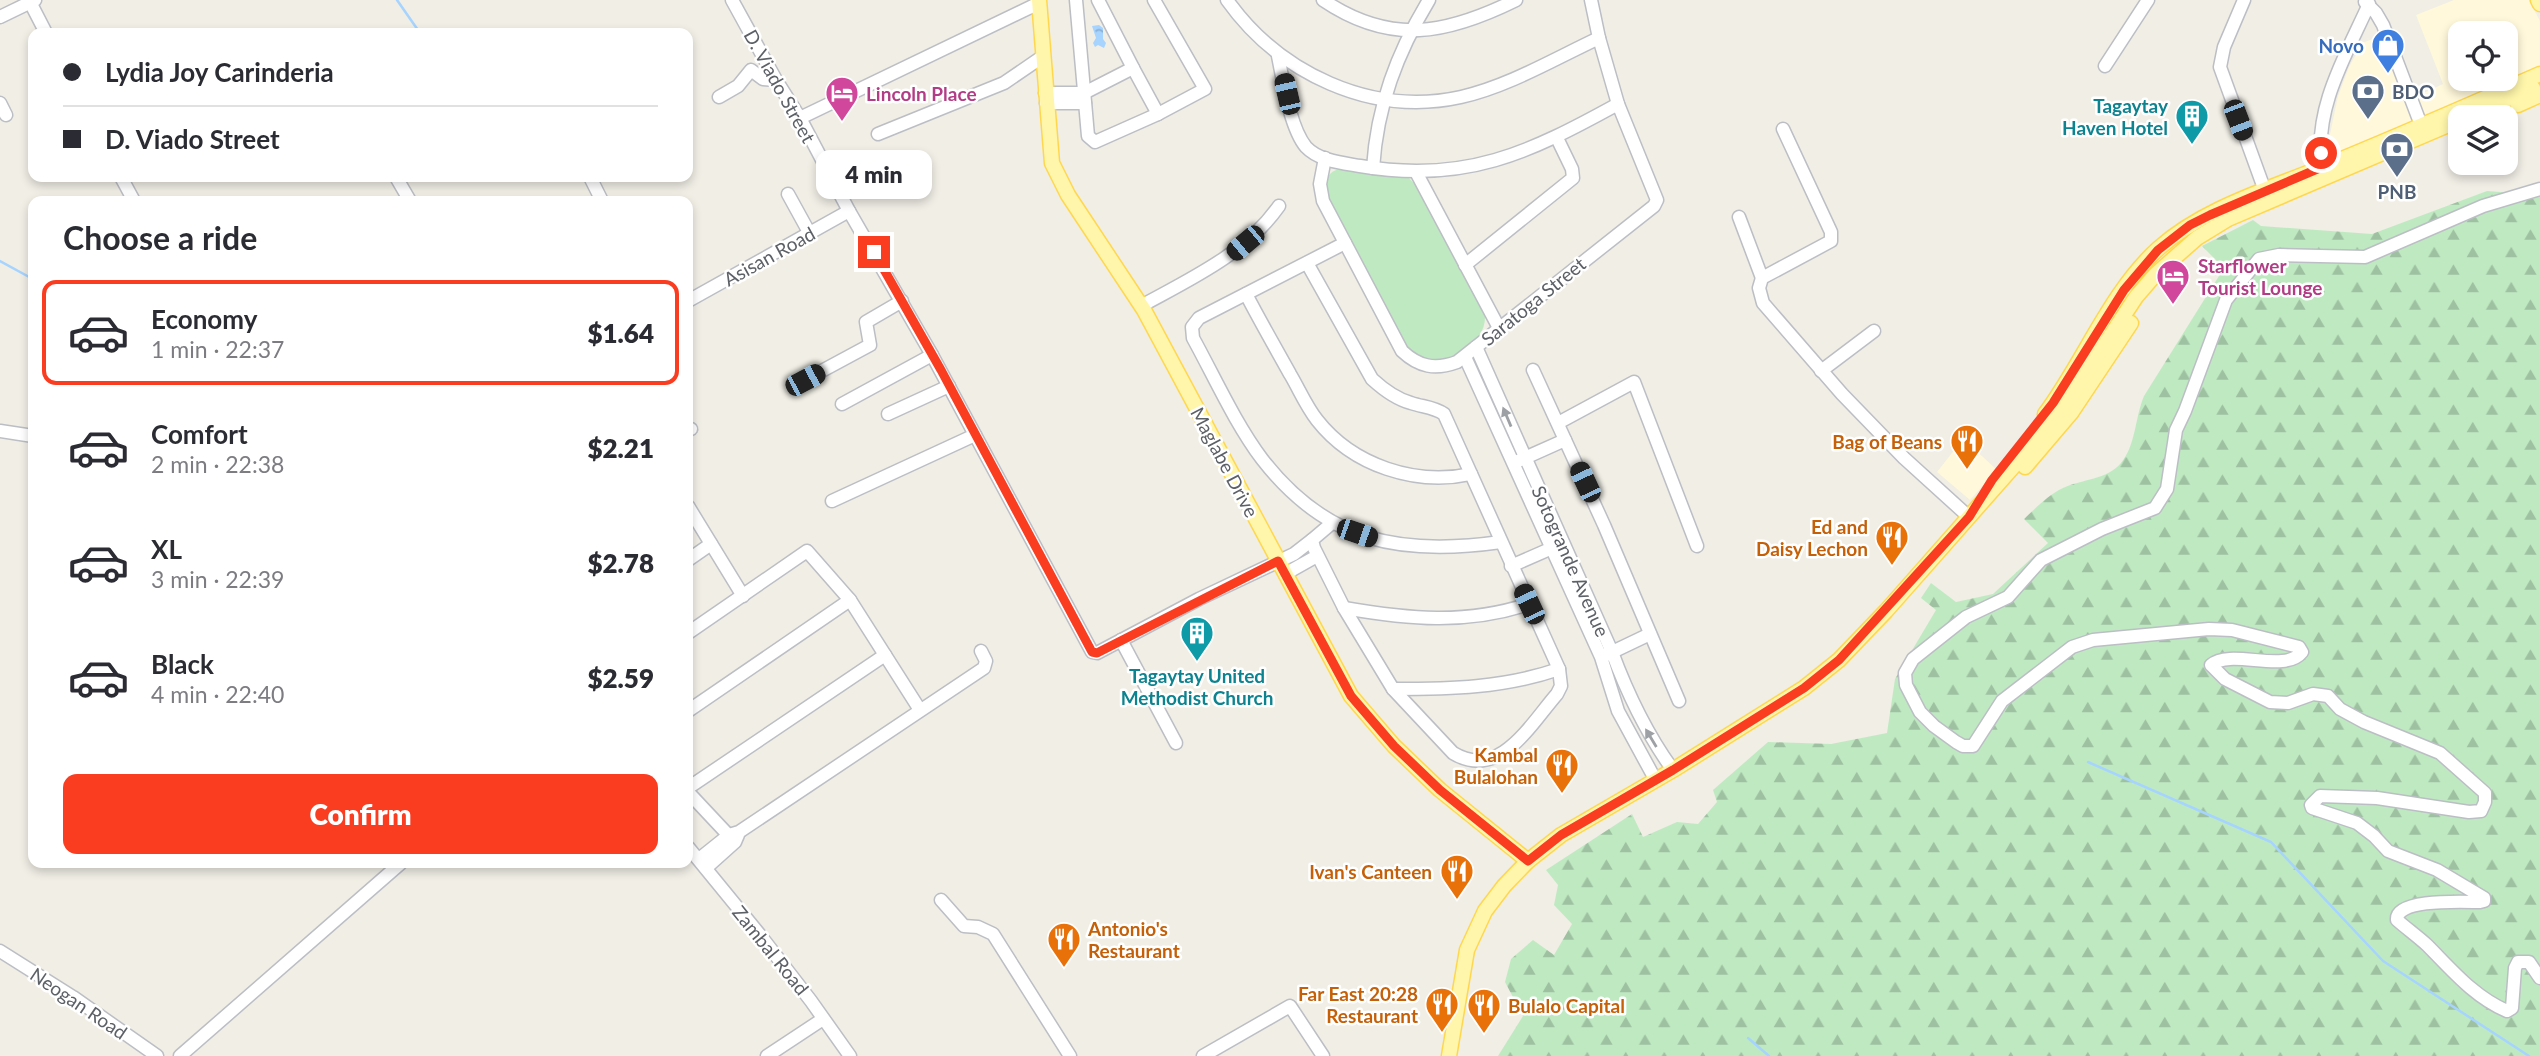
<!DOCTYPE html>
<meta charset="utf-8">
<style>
body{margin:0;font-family:Lato,sans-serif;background:#f2f2f3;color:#2b2b33;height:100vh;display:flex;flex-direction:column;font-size:26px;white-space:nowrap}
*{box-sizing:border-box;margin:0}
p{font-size:23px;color:#7c7c81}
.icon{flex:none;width:38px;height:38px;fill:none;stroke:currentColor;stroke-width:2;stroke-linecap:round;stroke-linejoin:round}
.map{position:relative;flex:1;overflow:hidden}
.details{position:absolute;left:28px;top:196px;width:665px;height:672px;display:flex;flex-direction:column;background:#fff;border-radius:14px;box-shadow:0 4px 10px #0003}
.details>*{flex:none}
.top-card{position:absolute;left:28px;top:28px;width:665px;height:154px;border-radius:14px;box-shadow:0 4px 10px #0003;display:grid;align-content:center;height:154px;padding:0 35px;background:#fff}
.fabs{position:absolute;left:2448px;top:21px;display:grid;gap:14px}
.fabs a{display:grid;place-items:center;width:70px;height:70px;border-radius:14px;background:#fff;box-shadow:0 4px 10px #0003;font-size:35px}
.end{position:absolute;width:32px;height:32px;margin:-16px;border:9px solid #fa3d21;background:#fff;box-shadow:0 0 0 4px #fff}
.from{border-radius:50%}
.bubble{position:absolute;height:49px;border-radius:14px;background:#fff;box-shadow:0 4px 10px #0003;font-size:23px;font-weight:800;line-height:49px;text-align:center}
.car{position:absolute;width:21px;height:42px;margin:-21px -10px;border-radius:9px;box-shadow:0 0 5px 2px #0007;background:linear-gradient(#222 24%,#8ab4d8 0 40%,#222 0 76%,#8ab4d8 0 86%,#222 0)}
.top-card b{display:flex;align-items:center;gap:24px;height:66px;font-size:26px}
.top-card b+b{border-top:2px solid #e1e1e2}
.top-card i{width:18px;height:18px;background:#2b2b33}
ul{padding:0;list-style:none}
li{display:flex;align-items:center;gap:21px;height:105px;margin:0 14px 10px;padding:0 21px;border:4px solid transparent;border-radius:14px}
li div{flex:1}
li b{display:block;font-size:26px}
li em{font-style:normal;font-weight:800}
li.current{border-color:#fa3d21}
li>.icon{width:63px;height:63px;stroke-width:1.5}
h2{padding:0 35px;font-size:32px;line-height:84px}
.action{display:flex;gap:14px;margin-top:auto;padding:14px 35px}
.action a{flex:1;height:80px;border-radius:14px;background:#fa3d21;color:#fff;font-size:28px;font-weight:800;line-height:80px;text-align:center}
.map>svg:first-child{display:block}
.commercial{fill:#fff8db;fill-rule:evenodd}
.forest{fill:url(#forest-firs)}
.green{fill:#bfeac1}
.water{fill:url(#water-ripples)}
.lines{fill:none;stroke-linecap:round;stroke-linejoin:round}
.stream{stroke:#a6d4ff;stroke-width:2.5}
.minor-casing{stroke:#bcbec5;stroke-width:15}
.major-casing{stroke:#ffd74f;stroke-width:17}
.minor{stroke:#fff;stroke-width:12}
.major{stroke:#fff6ab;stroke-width:14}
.oneway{fill:#9da0a4}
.route{stroke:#fa3d21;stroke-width:9}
.labels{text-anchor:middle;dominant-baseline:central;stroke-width:5;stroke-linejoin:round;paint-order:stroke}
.shop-label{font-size:19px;font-weight:bold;fill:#366cbe;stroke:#fff;text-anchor:end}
.street-label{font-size:19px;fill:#5c6067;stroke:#fff}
.service-label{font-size:19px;font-weight:bold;fill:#4e5e75;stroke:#fff;text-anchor:start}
.hotel-label{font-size:19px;font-weight:bold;fill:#b23c85;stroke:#fff;text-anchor:start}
.culture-label{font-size:19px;font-weight:bold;fill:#0d838f;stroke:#fff;text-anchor:end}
.food-label{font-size:19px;font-weight:bold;fill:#c56008;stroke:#fff;text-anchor:end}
</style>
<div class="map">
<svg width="2540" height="1056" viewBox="0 0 2540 1056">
<defs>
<pattern id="forest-firs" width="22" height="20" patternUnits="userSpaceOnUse" patternTransform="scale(1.75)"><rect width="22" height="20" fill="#bfeac1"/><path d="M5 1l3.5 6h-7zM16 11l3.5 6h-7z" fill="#9ec1a1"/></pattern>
<pattern id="water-ripples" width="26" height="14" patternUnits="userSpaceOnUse" patternTransform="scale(1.75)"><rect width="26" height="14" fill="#a6d4ff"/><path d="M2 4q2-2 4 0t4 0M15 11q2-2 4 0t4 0" fill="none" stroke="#8aafd2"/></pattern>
</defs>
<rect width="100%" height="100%" fill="#f0eee5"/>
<g class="commercial">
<path d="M2454,0H2529L2540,21V71L2327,161L2329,139L2338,96L2349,67L2362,43L2386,34L2412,98L2443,84L2416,15ZM2460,33H2506V79H2460Z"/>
<path d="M1967,442L1997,470L1970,500L1937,472L1955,449Z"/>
</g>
<path class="forest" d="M2487,191L2540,195V1056H1498L1523,1016L1505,982L1511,959L1533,940L1554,955L1572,924L1554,905L1558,885L1546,870L1632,814L1643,837L1677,822L1698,824L1717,802L1713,790L1768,742L1831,744L1887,733L1895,679L1936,610L1921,598L1931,583L1956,602L1993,594L2048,543L2024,519C2036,508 2048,495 2063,488C2082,479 2107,480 2121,463C2136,445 2135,417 2144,396L2224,268L2202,246L2253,220L2261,226L2372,234Z"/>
<path class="green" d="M1345,168L1408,177L1419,189L1485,313C1486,331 1478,338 1465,348C1444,365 1420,366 1403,342L1328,197C1325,180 1326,170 1345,168Z"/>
<path class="water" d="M1099,25L1103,28V39L1106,43L1104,48L1098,45L1095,47L1093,43L1096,38L1092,26Z"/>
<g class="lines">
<g class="stream">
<path d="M397,0L420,33"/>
<path d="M0,261L31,278"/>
<path d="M2088,762L2271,842L2383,961L2529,1056"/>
<path d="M1748,1038L1769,1056"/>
</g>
<defs>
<g id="minor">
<path d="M29,0L46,33"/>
<path d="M732,0L776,80L800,118L849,211L932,355L1092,652L1097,653L1199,599L1294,554L1312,540"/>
<path d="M1076,0L1088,136L1095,142L1158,114L1205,89L1154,0"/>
<path d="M1227,0C1279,73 1371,117 1461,97C1509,86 1554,59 1599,38"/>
<path d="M1323,0C1391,46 1447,34 1516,0"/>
<path d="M2244,0L2224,47L2220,67L2265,191"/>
<path d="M2365,2L2376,13L2383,25L2421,125"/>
<path d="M0,17L35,0"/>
<path d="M1278,56C1283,80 1290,128 1306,147C1319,161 1343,163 1360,166C1465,184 1529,153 1618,104"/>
<path d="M2105,66L2148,0"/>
<path d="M1133,68L1158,114"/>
<path d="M1045,93H1084L1133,68L1098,0"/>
<path d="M719,97L738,86L751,70L763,79L776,80"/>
<path d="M0,103L6,115"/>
<path d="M1046,103H1085"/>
<path d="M800,118L1039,3"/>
<path d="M1783,129L1831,232V241L1762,278L1759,288L1763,303L1842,394L1904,458L1969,517"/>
<path d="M878,134L1004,83L1042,57"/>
<path d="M1325,158L1320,184L1323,201L1402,351C1419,367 1435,370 1457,362L1654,206L1657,200L1618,104L1599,38L1591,0"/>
<path d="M2322,167C2313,109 2346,55 2369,4"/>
<path d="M1373,168C1377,106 1397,53 1429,0"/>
<path d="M1416,172L1499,328"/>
<path d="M121,177L134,201"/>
<path d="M396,177L410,201"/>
<path d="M590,177L602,201"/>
<path d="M2540,189L2483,206L2365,257L2279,255L2259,259L2226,300L2185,411L2176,430L2167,489L2155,508L2102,529L2041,560L2008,597L1966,617L1913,659L1905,673L1906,685L1920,712L1934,726L1956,742L1963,746H1973L2002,701L2072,647L2093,640L2209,629L2232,630L2299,647L2302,652C2285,674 2231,648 2211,665L2225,679L2270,702L2288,703L2313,694L2328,696L2340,709L2364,722L2440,753L2485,793V802L2481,811L2469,812L2377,798L2320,796L2311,805L2312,808L2357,823L2374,836L2388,851L2437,870L2484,898V901L2480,902C2464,902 2395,898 2397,920C2406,928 2417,936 2427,945C2451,969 2474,997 2507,1011L2512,1008L2515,968L2518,962H2529L2540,978"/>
<path d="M788,194L810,234"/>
<path d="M1739,217L1762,278"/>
<path d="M1345,243L1199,318L1192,327L1193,338C1215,378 1235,423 1262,459C1327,543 1401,556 1501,542"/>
<path d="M1307,263L1372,379C1384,390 1396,399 1411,403C1423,407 1434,407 1444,414L1559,669L1561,686L1557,694C1530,725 1499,781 1453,753L1393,689L1344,608L1314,548L1312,540L1332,523"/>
<path d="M1465,265L1573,178L1572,169L1557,138"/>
<path d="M1246,294C1260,321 1275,347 1290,374C1299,389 1306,406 1317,420C1353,466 1416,486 1471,474"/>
<path d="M688,301L849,211"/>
<path d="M1141,306C1192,278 1245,254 1279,206"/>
<path d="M1476,347L1612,652C1628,695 1646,733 1673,770"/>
<path d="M1465,357L1601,657L1618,711L1655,779"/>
<path d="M1533,370L1604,525L1679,701"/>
<path d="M1821,371L1874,331"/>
<path d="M805,380L870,345L866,322L902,301"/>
<path d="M842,404L932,355"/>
<path d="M888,414L949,386"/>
<path d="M1558,423L1634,382L1697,546"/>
<path d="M688,430L691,429"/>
<path d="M0,431L33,436"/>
<path d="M1518,461L1565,440"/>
<path d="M832,501L975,435"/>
<path d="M688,506L743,596"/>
<path d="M688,560L711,544"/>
<path d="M1511,566L1559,545"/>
<path d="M1285,574L1317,556"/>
<path d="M1344,608C1408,619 1466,625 1529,604"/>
<path d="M688,633L807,551L850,600L920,710"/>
<path d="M1121,640L1176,743"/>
<path d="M1606,655L1650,634"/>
<path d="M1393,689C1450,689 1504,688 1559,669"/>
<path d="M688,711L850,600"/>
<path d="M688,788L885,655"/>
<path d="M688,792L733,840"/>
<path d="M688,847L760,935L811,1001L850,1056"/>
<path d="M699,859L729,835L739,832L984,668L986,661L981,651"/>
<path d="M706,868L735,842L738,835"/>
<path d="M941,900L964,926L978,927L993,934L1070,1056"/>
<path d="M0,951L73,997L157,1056"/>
<path d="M180,1056L401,863"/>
<path d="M767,1056L823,1019"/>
<path d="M1203,1056L1290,1006L1323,1056"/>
</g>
<g id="major">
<path d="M1039,0L1052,163L1068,195L1144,310L1351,696L1394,746L1440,790L1528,861"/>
<path d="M2538,0L2540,4"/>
<path d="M2518,105L2540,95"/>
<path d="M2467,117L2533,88"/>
<path d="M2045,414C2084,362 2110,292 2159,248C2203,209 2266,190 2320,168C2394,138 2467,106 2540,74"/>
<path d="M2025,467L2071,413L2131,323"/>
<path d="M1449,1056L1467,950L1485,911L1504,886L1528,861L1561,835L1673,770L1804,688L1839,660L1886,611L2028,450L2066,403L2136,297L2155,275L2197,238L2228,219L2460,120"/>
</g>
</defs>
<use href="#minor" class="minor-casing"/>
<use href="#major" class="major-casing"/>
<use href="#minor" class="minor"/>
<use href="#major" class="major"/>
</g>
<defs><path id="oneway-solid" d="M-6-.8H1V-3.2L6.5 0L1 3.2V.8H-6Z" transform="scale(1.75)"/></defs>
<g class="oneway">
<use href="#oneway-solid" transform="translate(1507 417) rotate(-113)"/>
<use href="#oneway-solid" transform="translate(1651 738) rotate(-121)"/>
</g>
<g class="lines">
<path class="route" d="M874,252L941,370L1092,652L1097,653L1278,561L1351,696L1394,746L1440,790L1528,861L1561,835L1673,770L1804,688L1839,660L1969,517L1992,480L2053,403L2124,290L2158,250L2190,225L2210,215L2322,167L2321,153"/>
</g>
<defs>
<symbol id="shop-pin" viewBox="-11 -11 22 30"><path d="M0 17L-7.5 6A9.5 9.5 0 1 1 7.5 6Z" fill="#3f7fe0" stroke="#fff"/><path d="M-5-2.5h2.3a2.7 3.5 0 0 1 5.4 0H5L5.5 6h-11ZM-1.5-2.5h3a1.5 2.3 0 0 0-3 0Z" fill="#fff"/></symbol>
<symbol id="bank-pin" viewBox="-11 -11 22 30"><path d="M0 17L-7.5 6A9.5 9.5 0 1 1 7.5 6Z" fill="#5c6f8a" stroke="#fff"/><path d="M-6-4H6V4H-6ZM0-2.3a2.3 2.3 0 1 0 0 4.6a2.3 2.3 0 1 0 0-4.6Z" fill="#fff"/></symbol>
<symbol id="hotel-pin" viewBox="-11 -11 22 30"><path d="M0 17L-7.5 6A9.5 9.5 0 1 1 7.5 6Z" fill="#d1479c" stroke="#fff"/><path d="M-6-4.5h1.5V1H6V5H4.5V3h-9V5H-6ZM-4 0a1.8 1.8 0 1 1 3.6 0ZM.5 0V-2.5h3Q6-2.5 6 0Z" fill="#fff"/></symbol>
<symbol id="building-pin" viewBox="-11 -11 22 30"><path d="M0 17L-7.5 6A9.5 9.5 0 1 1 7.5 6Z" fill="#0f9aa8" stroke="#fff"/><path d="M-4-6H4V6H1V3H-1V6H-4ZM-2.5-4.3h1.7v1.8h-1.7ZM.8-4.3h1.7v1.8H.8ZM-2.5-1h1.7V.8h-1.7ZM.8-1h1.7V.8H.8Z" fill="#fff"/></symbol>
<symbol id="restaurant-pin" viewBox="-11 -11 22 30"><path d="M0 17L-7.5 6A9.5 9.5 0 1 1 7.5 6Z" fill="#e8710a" stroke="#fff"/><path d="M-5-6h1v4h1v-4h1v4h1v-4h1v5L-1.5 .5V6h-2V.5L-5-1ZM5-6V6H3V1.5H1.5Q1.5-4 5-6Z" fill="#fff"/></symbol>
</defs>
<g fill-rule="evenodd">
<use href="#shop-pin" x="2369" y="26" width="38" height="52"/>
<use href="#bank-pin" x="2349" y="72" width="38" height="52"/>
<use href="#hotel-pin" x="823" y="74" width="38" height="52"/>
<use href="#building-pin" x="2173" y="97" width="38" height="52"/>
<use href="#bank-pin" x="2378" y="130" width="38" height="52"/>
<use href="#hotel-pin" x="2154" y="257" width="38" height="52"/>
<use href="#restaurant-pin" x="1948" y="422" width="38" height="52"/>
<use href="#restaurant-pin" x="1873" y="518" width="38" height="52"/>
<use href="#building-pin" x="1178" y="614" width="38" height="52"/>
<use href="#restaurant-pin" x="1543" y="746" width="38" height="52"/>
<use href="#restaurant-pin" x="1438" y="852" width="38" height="52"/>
<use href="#restaurant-pin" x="1045" y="920" width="38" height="52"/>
<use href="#restaurant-pin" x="1423" y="985" width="38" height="52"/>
<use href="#restaurant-pin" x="1465" y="986" width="38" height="52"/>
</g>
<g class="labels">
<g class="shop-label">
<text x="2364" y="45">Novo</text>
</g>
<g class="street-label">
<text transform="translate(780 86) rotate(61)">D. Viado Street</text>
<text transform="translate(769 256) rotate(-29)">Asisan Road</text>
<text transform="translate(1533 301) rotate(-39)">Saratoga Street</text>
<text transform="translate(1225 462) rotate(62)">Maglabe Drive</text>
<text transform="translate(1571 561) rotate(66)">Sotogrande Avenue</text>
<text transform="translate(771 950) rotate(51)">Zambal Road</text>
<text transform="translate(79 1003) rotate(34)">Neogan Road</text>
</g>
<g class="service-label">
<text x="2392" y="91">BDO</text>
<text x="2397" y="191" text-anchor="middle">PNB</text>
</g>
<g class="hotel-label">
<text x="866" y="93">Lincoln Place</text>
<text x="2198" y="265">Starflower<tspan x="2198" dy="22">Tourist Lounge</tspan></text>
</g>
<g class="culture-label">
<text x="2168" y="105">Tagaytay<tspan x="2168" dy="22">Haven Hotel</tspan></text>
<text x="1197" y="675" text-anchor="middle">Tagaytay United<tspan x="1197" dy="22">Methodist Church</tspan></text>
</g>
<g class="food-label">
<text x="1942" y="441">Bag of Beans</text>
<text x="1868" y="526">Ed and<tspan x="1868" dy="22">Daisy Lechon</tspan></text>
<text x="1538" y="754">Kambal<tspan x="1538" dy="22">Bulalohan</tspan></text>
<text x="1432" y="871">Ivan's Canteen</text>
<text x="1088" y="928" text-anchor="start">Antonio's<tspan x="1088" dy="22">Restaurant</tspan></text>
<text x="1418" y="993">Far East 20:28<tspan x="1418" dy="22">Restaurant</tspan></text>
<text x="1508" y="1005" text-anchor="start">Bulalo Capital</text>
</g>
</g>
</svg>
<div class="fabs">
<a><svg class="icon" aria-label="locate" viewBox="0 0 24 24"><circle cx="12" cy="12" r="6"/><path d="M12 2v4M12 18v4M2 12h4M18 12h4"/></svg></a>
<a><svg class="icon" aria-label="layers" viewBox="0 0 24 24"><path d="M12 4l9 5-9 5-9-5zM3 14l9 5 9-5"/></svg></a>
</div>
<i class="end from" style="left:2321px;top:153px"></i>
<i class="end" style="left:874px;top:252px"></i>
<div class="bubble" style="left:816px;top:150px;width:116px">4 min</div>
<i class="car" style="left:1287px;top:94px;rotate:347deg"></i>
<i class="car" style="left:2238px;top:120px;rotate:159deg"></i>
<i class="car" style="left:1245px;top:243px;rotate:230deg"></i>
<i class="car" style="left:805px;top:380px;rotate:62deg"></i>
<i class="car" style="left:1585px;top:482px;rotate:335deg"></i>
<i class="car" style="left:1357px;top:533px;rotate:109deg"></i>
<i class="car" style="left:1529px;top:604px;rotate:335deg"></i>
<div class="top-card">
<b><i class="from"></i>Lydia Joy Carinderia</b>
<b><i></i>D. Viado Street</b>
</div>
<section class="details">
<h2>Choose a ride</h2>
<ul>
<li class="current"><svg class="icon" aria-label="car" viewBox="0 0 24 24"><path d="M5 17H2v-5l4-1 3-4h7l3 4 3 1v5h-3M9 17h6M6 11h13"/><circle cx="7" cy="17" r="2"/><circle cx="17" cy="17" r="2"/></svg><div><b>Economy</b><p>1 min · 22:37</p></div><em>$1.64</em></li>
<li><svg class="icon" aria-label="car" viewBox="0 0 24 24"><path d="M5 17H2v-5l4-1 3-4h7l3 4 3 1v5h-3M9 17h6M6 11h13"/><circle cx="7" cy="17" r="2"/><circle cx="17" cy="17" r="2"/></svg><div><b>Comfort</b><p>2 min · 22:38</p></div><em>$2.21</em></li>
<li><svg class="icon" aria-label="car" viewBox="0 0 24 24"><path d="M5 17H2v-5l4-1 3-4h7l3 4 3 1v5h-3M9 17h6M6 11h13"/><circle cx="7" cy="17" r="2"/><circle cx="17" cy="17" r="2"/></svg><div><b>XL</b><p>3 min · 22:39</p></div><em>$2.78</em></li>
<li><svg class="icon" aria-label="car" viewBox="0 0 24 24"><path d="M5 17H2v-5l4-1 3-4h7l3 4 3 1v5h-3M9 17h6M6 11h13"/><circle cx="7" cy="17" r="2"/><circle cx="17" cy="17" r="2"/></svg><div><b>Black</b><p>4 min · 22:40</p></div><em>$2.59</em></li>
</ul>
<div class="action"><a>Confirm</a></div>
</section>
</div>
